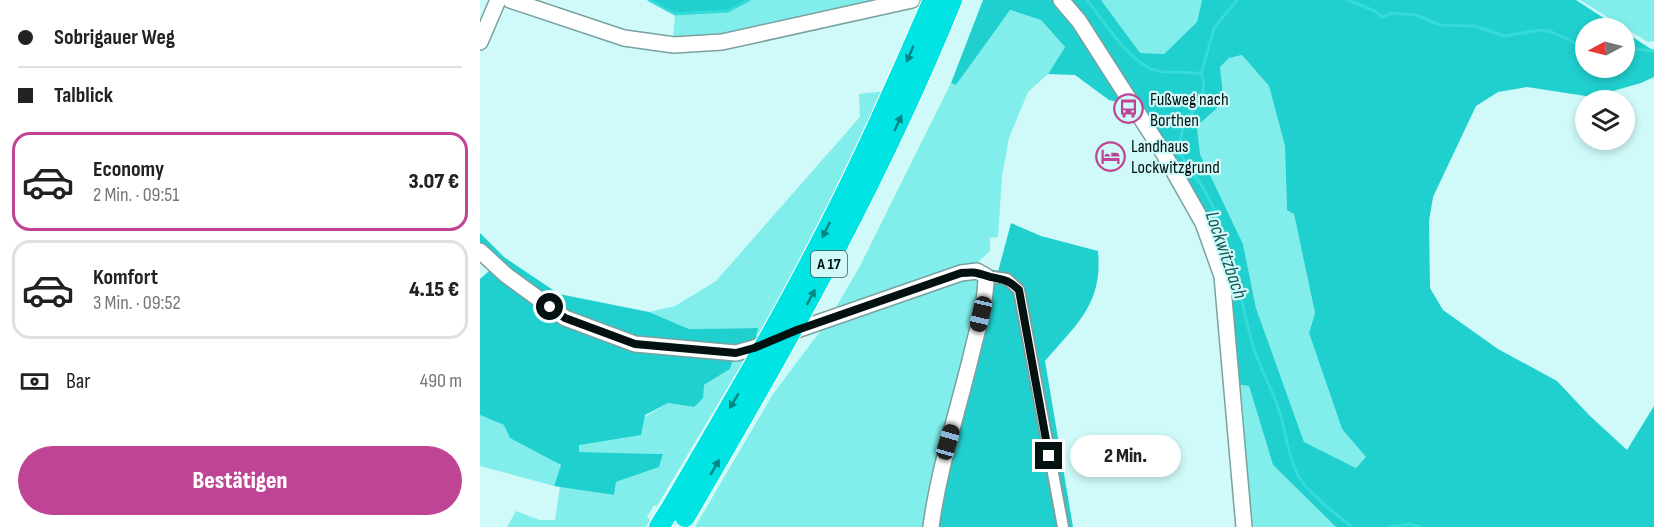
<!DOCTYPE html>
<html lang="de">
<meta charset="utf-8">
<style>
body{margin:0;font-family:"Sofia Sans Condensed",sans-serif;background:#f2f2f2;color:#222;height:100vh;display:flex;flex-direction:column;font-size:22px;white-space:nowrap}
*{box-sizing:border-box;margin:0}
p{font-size:20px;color:#767676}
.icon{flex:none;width:33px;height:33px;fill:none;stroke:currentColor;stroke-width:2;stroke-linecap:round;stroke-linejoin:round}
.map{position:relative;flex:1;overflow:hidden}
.panel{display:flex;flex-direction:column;background:#fff;width:480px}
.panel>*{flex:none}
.top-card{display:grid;align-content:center;height:132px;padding:0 18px;background:#fff}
.needle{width:39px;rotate:263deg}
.tools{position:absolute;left:1095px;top:18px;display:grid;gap:12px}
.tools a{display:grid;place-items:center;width:60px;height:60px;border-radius:50%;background:#fff;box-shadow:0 3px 9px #0003;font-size:30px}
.end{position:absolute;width:27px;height:27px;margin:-14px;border:8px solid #031211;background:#fff;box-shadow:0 0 0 3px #fff}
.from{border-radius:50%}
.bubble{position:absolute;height:42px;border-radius:21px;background:#fff;box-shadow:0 3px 9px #0003;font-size:20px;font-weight:800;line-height:42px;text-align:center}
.car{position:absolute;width:18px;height:36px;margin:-18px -9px;border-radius:8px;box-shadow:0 0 4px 2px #0007;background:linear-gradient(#222 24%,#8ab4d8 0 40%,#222 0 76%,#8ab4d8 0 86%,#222 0)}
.top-card b{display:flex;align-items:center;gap:21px;height:57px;font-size:22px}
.top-card b+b{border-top:2px solid #e0e0e0}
.top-card i{width:15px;height:15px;background:#222}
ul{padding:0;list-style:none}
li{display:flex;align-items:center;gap:18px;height:99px;margin:0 12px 9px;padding:0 6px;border:3px solid #e0e0e0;border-radius:18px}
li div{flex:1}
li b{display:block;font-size:22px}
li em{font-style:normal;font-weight:800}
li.selected{border-color:#bf4495}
li>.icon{width:54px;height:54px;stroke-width:1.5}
.pay{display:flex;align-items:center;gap:15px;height:66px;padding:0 18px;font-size:22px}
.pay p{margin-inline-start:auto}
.primary-button{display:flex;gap:12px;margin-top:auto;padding:12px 18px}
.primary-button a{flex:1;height:69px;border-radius:36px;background:#bf4495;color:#fff;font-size:24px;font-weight:800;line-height:69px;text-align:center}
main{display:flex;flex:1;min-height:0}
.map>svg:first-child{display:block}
.green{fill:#81eeec}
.forest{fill:#20d0ce;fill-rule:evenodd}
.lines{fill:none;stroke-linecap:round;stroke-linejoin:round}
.stream{stroke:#35dad9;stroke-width:3}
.street-casing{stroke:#79a1a0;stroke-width:14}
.secondary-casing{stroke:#79a1a0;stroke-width:18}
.highway-casing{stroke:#fff;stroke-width:22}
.street{stroke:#fff;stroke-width:10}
.secondary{stroke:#fff;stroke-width:15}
.highway{stroke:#00e5e3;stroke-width:20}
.highway-bridge-casing{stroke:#fff;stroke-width:22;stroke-linecap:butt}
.highway-bridge{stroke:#00e5e3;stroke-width:20}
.oneway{fill:#018684}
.route{stroke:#031211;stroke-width:8}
.labels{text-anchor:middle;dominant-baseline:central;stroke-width:4.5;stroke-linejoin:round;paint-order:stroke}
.shield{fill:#cffaf9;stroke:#405857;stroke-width:1.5}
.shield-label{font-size:16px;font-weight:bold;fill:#031211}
.poi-label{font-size:18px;fill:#031211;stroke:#cffaf9;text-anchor:start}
.water-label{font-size:20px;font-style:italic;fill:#155756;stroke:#cffaf9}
</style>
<main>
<section class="panel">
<div class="top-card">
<b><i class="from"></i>Sobrigauer Weg</b>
<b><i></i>Talblick</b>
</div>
<ul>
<li class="selected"><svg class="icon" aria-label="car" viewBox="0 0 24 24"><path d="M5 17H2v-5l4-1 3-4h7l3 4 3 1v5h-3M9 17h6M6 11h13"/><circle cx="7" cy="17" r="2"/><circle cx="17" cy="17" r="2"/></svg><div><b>Economy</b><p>2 Min. · 09:51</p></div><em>3.07 €</em></li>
<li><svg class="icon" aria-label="car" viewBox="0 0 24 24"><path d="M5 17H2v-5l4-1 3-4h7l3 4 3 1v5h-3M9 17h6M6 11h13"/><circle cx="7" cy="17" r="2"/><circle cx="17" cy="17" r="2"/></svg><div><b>Komfort</b><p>3 Min. · 09:52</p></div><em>4.15 €</em></li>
</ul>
<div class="pay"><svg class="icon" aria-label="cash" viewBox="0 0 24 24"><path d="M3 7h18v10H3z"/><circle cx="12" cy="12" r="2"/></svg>Bar<p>490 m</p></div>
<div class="primary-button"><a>Bestätigen</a></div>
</section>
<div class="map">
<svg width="1174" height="527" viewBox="0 0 1174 527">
<rect width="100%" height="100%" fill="#cffaf9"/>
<g class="green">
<path d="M269,0H402L237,37L193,39L195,14H209Z"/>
<path d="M621,0H722L717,22L684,54L659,53Z"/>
<path d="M1100,0H1174V41L1168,42Z"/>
<path d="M529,10L561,20L585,47L568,74L548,92L529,138L522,176L518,237L510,238V251L495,265L355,309L379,268L471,83L476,85Z"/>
<path d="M762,55L789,86L805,146L807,210L814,214L835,313L829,333L862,429L886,457L876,468L824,442L776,308L763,244L720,154L717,126L744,102L740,67L749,58Z"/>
<path d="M416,90L343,240L274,345L278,328L209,329L169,312L195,306L236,281L380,117L379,94Z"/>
<path d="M495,275L501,283L446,527H215L293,394L347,322Z"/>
<path d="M281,349L258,370L177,506L174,505L167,517L170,520L166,527H27L36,511L59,520H75L80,486L134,495L136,482L179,467L183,454L99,452V444L128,439L188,403L214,407L224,385L250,369L255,357Z"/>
<path d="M755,384L769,386L793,465L856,527H768Z"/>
<path d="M0,415L24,425L81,466L74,486L0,466Z"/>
</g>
<g class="forest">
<path d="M169,0H269L248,11L195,14Z"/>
<path d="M503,0H572L596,23L643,97L637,102L629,100L595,75L568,74L585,47L561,20L530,10L476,85L471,83Z"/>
<path d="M587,0H621L660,53L684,54L717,22L722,0H1096L1139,28H1106V68H1144L1145,32L1174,51V77L1161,83L1112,97L1047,87L1018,92L996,106L953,197L949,221L950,288L963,310L1018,349L1077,381L1109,415L1147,450L1174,406V527H856L793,465L769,386L755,384L728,220L710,184ZM762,55L789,86L805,146L807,210L814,214L835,313L829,333L862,429L886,457L876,468L824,442L776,308L763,244L720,154L717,126L744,102L740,67L749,58Z"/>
<path d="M531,223L561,236L618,251C623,304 597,324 565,361L593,527H456L466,467Z"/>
<path d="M0,233L24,257L79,294L169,312L209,329L278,328L274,345L257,350L250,369L224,385L223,398L214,407L188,403L165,415L161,435L99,445V452L183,454L179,467L136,482L134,495L74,486L81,465L30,438L24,425L0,415V279L17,264L0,246Z"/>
</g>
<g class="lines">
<g class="stream">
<path d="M169,0L195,14L248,11L269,0"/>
<path d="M607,0C623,20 650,63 675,70C690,75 706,70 721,74C735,98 692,122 701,153C705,165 717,177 723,188C729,198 735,210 739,221C754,259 761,300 771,339C777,363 790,384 798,407C806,430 807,455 819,477C829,494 856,514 872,527"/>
<path d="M868,0L895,11L902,17L912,13L936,15L960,25L995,26L1025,36L1061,30L1072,32L1106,48"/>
<path d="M1144,48L1148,46L1154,49L1174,51"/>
<path d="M721,74L734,28L757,0"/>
<path d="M909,527L930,524L940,527"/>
</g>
<defs>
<path id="street" d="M506,276L527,279L539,290L583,527"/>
<g id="secondary">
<path d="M30,0L144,38L194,45L242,42L432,0"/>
<path d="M581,0L599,21L684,154L723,223L742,276L764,527"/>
<path d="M0,42L18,0"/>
<path d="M0,251L26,275L85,318L155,344L256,353L274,348L317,330L481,273L497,271L506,276C506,301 499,324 493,348C479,408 459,466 451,527"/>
</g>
<path id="highway" d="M179,527L191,508"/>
</defs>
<use href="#street" class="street-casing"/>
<use href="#secondary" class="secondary-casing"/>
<use href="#highway" class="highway-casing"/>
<use href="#street" class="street"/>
<use href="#secondary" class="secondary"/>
<use href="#highway" class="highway"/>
<defs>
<g id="highway-bridge">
<path d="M191,508C241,422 292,336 338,247C380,167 417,83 453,0"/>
<path d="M205,517C303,350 399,181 472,0"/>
</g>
</defs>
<use href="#highway-bridge" class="highway-bridge-casing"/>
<use href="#highway-bridge" class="highway-bridge"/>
</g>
<defs><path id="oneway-solid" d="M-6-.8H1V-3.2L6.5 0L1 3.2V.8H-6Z" transform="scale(1.5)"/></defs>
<g class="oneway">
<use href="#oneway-solid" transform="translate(430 54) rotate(113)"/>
<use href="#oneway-solid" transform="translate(418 123) rotate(-65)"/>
<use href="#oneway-solid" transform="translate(346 230) rotate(116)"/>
<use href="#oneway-solid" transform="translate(331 297) rotate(-62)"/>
<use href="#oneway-solid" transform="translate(254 401) rotate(121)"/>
<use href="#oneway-solid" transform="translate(235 467) rotate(-60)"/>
</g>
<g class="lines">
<path class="route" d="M70,307L85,318L155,344L256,353L274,348L317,330L481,273C493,272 494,272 504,275C521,281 524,276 539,290L569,456"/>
</g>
<defs>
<symbol id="bus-ring" viewBox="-11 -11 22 22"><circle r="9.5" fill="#cffaf9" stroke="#bf4495" stroke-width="1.5"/><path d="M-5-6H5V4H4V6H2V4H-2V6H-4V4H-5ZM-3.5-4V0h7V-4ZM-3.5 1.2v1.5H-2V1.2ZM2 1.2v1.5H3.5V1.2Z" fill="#bf4495"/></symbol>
<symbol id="hotel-ring" viewBox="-11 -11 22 22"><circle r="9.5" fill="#cffaf9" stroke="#bf4495" stroke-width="1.5"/><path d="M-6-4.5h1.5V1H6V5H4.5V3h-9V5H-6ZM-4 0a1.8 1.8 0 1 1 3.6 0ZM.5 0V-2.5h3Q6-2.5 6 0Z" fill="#bf4495"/></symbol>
</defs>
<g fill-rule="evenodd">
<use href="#bus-ring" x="632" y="92" width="33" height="33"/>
<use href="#hotel-ring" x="614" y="140" width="33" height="33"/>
</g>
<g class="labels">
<rect class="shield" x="331" y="251" width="36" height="26" rx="4.5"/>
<g class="shield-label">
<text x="349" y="264">A 17</text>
</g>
<g class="poi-label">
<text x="670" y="99">Fußweg nach<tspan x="670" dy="21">Borthen</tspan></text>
<text x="651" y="146">Landhaus<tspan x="651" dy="21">Lockwitzgrund</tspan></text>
</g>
<g class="water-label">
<text transform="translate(746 255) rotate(71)">Lockwitzbach</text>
</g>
</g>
</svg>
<div class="tools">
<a><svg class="needle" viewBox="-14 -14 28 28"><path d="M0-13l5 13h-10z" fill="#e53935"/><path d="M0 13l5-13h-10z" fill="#767676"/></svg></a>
<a><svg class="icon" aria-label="layers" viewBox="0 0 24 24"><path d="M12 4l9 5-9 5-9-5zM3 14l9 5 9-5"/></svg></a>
</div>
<i class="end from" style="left:70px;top:307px"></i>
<i class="end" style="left:569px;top:456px"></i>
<div class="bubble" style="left:590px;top:435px;width:111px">2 Min.</div>
<i class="car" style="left:501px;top:314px;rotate:193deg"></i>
<i class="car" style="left:468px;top:442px;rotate:16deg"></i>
</div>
</main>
